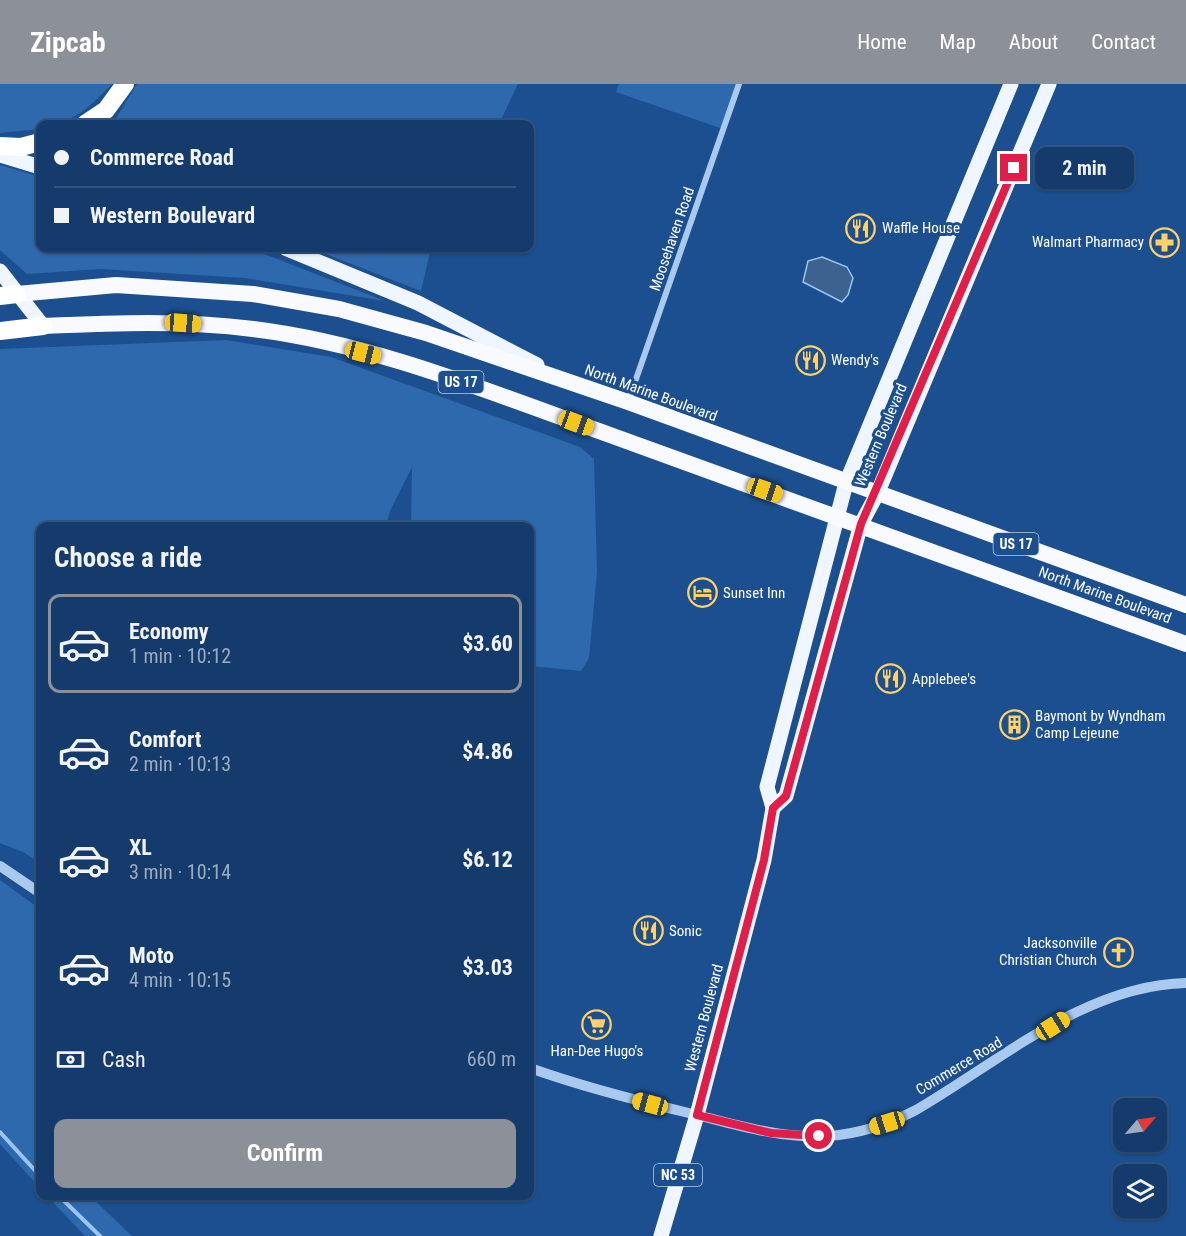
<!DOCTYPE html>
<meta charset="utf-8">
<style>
body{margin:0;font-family:"Roboto Condensed",sans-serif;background:#1d4271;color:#f1f3f6;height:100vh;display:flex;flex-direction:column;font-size:22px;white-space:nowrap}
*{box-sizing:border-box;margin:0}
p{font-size:20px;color:#9dadc1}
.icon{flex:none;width:33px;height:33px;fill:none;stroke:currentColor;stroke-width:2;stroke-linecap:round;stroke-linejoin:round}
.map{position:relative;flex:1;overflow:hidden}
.panel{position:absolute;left:36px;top:438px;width:498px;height:678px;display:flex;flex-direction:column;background:#143b6b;border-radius:12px;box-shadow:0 2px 4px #0004,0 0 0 2px #33557e}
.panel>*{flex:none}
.guide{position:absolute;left:36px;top:36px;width:498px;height:132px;border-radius:12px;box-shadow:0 2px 4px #0004,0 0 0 2px #33557e;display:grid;align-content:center;height:132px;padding:0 18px;background:#143b6b}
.needle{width:39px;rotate:61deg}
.tools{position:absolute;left:1113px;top:1014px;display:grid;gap:12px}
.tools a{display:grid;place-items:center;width:54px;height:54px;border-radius:12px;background:#143b6b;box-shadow:0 2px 4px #0004,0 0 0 2px #33557e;font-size:30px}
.end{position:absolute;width:27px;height:27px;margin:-14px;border:8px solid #e11d48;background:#fff;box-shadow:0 0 0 3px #fff}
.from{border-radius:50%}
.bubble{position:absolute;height:42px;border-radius:12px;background:#143b6b;box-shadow:0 2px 4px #0004,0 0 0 2px #33557e;font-size:20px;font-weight:700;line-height:42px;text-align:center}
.car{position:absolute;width:18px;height:36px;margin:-18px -9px;border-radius:8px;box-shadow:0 0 4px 2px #0007;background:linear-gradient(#f5c518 24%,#345 0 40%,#f5c518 0 76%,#345 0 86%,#f5c518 0)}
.guide b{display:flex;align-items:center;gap:21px;height:57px;font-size:22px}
.guide b+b{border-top:2px solid #33557e}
.guide i{width:15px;height:15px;background:#f1f3f6}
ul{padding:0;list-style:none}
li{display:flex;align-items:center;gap:18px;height:99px;margin:0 12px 9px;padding:0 6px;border:3px solid transparent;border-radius:12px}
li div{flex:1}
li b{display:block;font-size:22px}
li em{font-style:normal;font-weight:700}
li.active{border-color:#8c9099}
li>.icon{width:54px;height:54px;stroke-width:1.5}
h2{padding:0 18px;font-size:27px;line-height:72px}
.pay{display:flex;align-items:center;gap:15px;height:66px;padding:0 18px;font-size:22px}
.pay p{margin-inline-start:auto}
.action{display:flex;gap:12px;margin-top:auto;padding:12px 18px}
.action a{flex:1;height:69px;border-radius:12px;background:#8c9099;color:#fff;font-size:24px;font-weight:700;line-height:69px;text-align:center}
header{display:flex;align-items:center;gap:36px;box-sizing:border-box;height:84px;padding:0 30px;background:#8c9099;color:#fff}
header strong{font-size:28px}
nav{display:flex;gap:33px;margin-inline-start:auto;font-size:21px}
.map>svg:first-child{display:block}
.green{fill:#2e69ad}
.water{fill:#3c6290;stroke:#9cc4f0;stroke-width:1.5}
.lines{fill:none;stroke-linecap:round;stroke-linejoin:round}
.stream{stroke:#9cc4f0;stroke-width:4}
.minor{stroke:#a9c9ee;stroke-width:6}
.tertiary{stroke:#a9c9ee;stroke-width:10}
.primary{stroke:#f0f6ff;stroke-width:15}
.trunk{stroke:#f8faff;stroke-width:16}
.motorway{stroke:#fff;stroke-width:18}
.route{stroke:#e11d48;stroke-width:8}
.labels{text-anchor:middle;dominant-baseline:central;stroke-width:6;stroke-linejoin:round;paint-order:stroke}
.shield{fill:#1b4f8f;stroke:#bbcadd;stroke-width:1.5}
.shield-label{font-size:14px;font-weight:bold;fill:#fff}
.poi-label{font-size:15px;fill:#fff;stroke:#1b4f8f;text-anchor:start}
.street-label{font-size:15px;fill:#fff;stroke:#1b4f8f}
</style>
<header>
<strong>Zipcab</strong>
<nav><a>Home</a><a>Map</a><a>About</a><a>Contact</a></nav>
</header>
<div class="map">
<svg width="1186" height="1152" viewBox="0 0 1186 1152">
<rect width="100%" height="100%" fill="#1b4f8f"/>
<g class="green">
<path d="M0,0H112C89,23 75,40 40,40V45L0,49Z"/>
<path d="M137,0H518L499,40H107L115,36Z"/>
<path d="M619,0H740L723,45L616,8Z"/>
<path d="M0,81L40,93V164H249L385,217L245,194L101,185L27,190L0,166Z"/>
<path d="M310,164H434L430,168L421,207Z"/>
<path d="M226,256L331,273L580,363L594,375L597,488L589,574L581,587L530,582V442H411L412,383L390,427L386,442H40V779L23,768L0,759V265Z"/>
<path d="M0,796L40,825V1104L0,1060Z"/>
<path d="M47,1112H90L132,1152H85Z"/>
</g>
<path class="water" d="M822,173L847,183L853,194L848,211L842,218L803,198L808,177Z"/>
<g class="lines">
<g class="stream">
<path d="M0,1048L40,1092"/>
<path d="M59,1112L100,1152"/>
</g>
<path class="minor" d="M628,318L739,0"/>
<g class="tertiary">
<path d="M0,782L40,809"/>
<path d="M530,984C583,1003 638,1017 693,1030C737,1041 782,1055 828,1052C859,1050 889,1040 916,1026C1000,977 1086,901 1186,899"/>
</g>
<g class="primary">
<path d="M0,71L40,83"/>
<path d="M285,164L418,219L537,281"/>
<path d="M0,187L43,242"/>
<path d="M773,724L786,712L861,440L877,410L1049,0"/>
<path d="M661,1152L697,1031L764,776L773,724L767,703L846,399L1011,0"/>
</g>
<g class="trunk">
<path d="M17,210L116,201L253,210L339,225L426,249L628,318L1186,521"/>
<path d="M43,242C113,239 183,236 253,245C376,260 494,310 610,351C802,419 994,489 1186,560"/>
</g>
<g class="motorway">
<path d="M85,40L106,26L125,0"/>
<path d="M0,62L21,63L40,58"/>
<path d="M0,212L17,210"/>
<path d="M0,247L43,242"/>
</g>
</g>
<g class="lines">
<path class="route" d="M819,1052L771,1049L697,1031L764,776L773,724L786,712L861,440L1014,84"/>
</g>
<defs>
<symbol id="restaurant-ring" viewBox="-11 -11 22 22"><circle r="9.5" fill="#1b4f8f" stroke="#ffd166" stroke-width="1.5"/><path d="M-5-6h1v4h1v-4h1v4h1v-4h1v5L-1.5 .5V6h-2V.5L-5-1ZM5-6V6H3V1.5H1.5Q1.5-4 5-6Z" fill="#ffd166"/></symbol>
<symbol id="pharmacy-ring" viewBox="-11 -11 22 22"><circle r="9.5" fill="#1b4f8f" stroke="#ffd166" stroke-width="1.5"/><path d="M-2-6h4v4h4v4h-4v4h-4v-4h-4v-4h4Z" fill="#ffd166"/></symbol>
<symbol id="hotel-ring" viewBox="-11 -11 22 22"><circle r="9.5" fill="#1b4f8f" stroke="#ffd166" stroke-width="1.5"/><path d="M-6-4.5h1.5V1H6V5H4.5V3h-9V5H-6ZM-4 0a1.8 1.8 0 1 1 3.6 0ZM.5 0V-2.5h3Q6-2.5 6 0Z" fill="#ffd166"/></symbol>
<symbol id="building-ring" viewBox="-11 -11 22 22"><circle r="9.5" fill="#1b4f8f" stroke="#ffd166" stroke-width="1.5"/><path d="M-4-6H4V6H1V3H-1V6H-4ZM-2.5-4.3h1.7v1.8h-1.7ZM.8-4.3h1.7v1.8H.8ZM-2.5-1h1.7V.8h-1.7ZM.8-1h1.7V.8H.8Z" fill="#ffd166"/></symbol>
<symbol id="church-ring" viewBox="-11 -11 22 22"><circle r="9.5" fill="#1b4f8f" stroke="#ffd166" stroke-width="1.5"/><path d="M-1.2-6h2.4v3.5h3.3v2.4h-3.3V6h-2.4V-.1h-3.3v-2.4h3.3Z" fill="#ffd166"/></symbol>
<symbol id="supermarket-ring" viewBox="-11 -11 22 22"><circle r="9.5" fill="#1b4f8f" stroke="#ffd166" stroke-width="1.5"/><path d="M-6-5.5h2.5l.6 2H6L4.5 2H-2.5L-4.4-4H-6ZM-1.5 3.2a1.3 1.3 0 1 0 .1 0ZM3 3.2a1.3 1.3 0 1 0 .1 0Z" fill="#ffd166"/></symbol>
</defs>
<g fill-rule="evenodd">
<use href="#restaurant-ring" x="844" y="128" width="33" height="33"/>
<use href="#pharmacy-ring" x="1148" y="142" width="33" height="33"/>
<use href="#restaurant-ring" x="794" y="260" width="33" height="33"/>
<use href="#hotel-ring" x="686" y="492" width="33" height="33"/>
<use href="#restaurant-ring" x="874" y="578" width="33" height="33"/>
<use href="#building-ring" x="998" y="624" width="33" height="33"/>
<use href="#restaurant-ring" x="632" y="830" width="33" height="33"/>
<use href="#church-ring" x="1102" y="852" width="33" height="33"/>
<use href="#supermarket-ring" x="580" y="924" width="33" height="33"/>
</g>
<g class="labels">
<g class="shield">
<rect x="438.5" y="287" width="45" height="22" rx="4.5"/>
<rect x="993.5" y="449" width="45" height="22" rx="4.5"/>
<rect x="654" y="1080" width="48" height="22" rx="4.5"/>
</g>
<g class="shield-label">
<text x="461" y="298">US 17</text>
<text x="1016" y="460">US 17</text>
<text x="678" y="1091">NC 53</text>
</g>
<g class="poi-label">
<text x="882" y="144">Waffle House</text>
<text x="1144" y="158" text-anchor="end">Walmart Pharmacy</text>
<text x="831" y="276">Wendy's</text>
<text x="723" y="509">Sunset Inn</text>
<text x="912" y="595">Applebee's</text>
<text x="1035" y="632">Baymont by Wyndham<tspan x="1035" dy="17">Camp Lejeune</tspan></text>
<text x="669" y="847">Sonic</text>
<text x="1097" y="859" text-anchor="end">Jacksonville<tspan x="1097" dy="17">Christian Church</tspan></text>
<text x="597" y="967" text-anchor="middle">Han-Dee Hugo's</text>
</g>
<g class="street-label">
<text transform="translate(672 155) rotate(-71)">Moosehaven Road</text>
<text transform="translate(651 309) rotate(20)">North Marine Boulevard</text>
<text transform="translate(881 351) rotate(-67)">Western Boulevard</text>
<text transform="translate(1105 511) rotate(20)">North Marine Boulevard</text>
<text transform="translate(704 934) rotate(-75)">Western Boulevard</text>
<text transform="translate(959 982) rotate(-31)">Commerce Road</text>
</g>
</g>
</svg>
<div class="tools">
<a><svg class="needle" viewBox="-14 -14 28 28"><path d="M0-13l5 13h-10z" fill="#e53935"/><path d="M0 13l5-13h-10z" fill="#9dadc1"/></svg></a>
<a><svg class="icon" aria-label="layers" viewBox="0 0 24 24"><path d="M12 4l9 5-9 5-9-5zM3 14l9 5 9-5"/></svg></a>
</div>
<i class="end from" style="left:819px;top:1052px"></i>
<i class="end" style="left:1014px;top:84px"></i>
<div class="bubble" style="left:1035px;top:63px;width:99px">2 min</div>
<i class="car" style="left:183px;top:239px;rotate:94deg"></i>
<i class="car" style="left:363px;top:269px;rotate:104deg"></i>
<i class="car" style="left:576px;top:339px;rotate:110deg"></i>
<i class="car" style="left:765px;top:406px;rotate:109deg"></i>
<i class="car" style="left:1053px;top:942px;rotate:58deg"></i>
<i class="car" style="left:650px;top:1020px;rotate:285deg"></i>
<i class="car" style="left:887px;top:1039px;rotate:253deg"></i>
<div class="guide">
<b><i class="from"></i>Commerce Road</b>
<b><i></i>Western Boulevard</b>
</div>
<section class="panel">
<h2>Choose a ride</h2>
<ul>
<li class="active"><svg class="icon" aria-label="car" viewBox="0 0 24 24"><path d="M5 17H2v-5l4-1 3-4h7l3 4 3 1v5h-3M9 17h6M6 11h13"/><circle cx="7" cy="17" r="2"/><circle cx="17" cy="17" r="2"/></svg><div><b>Economy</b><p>1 min · 10:12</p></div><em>$3.60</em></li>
<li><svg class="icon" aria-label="car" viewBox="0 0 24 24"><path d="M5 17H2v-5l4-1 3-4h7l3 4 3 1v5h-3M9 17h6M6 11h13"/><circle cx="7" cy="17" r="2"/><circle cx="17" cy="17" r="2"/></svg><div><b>Comfort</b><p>2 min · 10:13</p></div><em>$4.86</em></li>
<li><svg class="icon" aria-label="car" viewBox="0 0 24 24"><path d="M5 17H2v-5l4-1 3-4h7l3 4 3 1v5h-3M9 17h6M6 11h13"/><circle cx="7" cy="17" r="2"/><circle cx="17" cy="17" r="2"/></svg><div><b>XL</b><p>3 min · 10:14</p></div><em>$6.12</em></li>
<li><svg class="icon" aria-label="car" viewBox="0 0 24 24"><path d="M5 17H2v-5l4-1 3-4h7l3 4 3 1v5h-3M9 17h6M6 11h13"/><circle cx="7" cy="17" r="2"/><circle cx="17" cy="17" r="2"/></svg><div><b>Moto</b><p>4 min · 10:15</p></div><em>$3.03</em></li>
</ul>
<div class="pay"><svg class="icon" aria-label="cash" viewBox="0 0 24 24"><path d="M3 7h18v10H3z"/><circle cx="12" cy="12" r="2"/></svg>Cash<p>660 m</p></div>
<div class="action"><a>Confirm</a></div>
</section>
</div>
